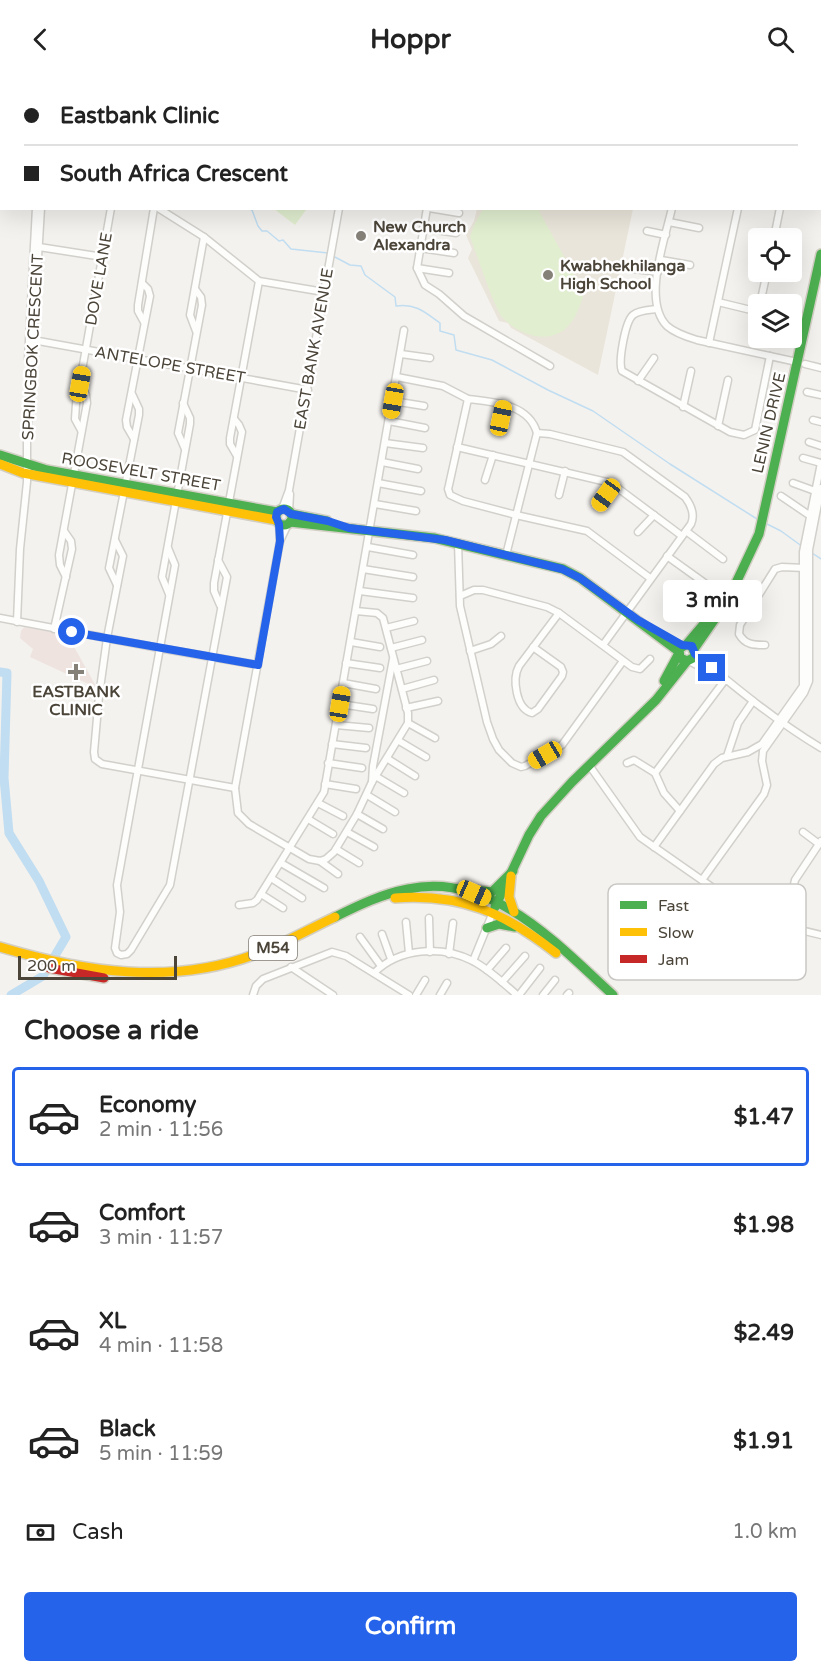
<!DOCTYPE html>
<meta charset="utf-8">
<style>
body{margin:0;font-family:"Varela Round",sans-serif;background:#f2f2f2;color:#222;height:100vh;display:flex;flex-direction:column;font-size:22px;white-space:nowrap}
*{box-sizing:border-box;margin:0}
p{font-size:20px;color:#767676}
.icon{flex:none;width:33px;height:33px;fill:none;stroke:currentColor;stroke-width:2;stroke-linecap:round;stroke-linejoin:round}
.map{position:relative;height:917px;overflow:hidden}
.panel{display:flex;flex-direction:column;background:#fff;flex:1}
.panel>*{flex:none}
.top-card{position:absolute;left:0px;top:0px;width:822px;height:132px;box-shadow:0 6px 24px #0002;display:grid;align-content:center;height:132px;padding:0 24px;background:#fff}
.controls{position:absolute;left:748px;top:150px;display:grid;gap:12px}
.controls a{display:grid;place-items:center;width:54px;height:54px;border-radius:6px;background:#fff;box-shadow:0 6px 24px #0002;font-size:30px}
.scale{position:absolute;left:18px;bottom:15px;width:159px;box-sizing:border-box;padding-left:6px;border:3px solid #4b4439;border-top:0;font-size:16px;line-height:21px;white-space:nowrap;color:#4b4439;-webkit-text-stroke:4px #fff;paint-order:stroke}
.end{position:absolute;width:27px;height:27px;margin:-14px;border:8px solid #2563eb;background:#fff;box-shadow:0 0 0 3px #fff}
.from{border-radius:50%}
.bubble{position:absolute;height:42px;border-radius:6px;background:#fff;box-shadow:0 6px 24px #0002;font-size:20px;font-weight:700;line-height:42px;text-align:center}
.car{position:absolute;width:18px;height:36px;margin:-18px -9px;border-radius:8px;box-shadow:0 0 4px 2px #0007;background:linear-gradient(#f5c518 24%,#345 0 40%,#f5c518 0 76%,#345 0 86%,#f5c518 0)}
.top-card b{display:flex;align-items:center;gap:21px;height:57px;font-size:22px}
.top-card b+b{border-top:2px solid #e0e0e0}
.top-card i{width:15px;height:15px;background:#222}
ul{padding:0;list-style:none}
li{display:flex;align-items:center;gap:18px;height:99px;margin:0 12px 9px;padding:0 12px;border:3px solid transparent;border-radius:6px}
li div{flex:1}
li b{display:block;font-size:22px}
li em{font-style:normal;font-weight:700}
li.selected{border-color:#2563eb}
li>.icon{width:54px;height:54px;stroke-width:1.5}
h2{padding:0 24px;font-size:27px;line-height:72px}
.pay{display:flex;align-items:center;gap:15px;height:66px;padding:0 24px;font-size:22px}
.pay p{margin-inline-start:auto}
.primary-button{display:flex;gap:12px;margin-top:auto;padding:12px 24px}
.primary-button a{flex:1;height:69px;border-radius:6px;background:#2563eb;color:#fff;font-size:24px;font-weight:700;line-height:69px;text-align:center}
header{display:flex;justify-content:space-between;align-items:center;height:78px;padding:0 24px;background:#fff;font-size:27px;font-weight:700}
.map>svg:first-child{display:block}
.education{fill:#eae5da}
.medical{fill:#eee3df}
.garden{fill:#e1eecf}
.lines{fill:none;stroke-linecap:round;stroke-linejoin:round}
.stream{stroke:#c0ddf1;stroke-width:1.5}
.river{stroke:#c0ddf1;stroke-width:9}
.street-casing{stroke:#d2d0cb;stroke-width:9}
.fast-casing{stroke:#d3cfc5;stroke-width:12}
.slow-casing{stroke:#d3cfc5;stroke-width:12}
.jam-casing{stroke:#d3cfc5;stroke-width:12}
.street{stroke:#fdfdfc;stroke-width:6}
.fast{stroke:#4caf50;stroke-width:9}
.slow{stroke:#ffc107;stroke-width:9}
.jam{stroke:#c62828;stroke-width:9}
.route{stroke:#2563eb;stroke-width:8}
.poi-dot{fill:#868178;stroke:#fff;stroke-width:2}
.labels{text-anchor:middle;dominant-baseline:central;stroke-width:5;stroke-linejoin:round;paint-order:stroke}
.shield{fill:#fff;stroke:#817c74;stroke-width:1.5}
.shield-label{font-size:15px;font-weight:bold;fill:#4b4439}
.poi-label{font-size:16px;font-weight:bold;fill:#4b4439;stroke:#fff;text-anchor:start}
.street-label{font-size:16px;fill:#4b4439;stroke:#fff}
.key{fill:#fff;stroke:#c9c7c4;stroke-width:1.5}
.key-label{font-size:16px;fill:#4b4439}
</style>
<header><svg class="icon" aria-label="back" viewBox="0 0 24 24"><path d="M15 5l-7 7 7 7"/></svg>Hoppr<svg class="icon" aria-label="search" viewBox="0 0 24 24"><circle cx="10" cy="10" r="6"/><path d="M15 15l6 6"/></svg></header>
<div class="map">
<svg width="821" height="917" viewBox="0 0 821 917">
<rect width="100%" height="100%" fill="#f4f2ee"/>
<path class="education" d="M477,131H633L598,297L511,250L508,245L499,243L468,180L472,171L466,157L474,143Z"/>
<path class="medical" d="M24,549L67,556L97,610L30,579L33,571L20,560L21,553Z"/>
<g class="garden">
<path d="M304,130L306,132L295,147L274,131Z"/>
<path d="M483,131H538L584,215C580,227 577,239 568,248C550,268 519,257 503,240C495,233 476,173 470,159L474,147Z"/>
</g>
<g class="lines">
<g class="stream">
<path d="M16,0L18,2"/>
<path d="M247,130L252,132L258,148L262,153H267L279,163L283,162L291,171L328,175"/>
<path d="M333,178L350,187L361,188L365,197L395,219L396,228C415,225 425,234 440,245V253L454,257L456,272L492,282L548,312L593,333L670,386L757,441"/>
<path d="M767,446L781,453L803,469"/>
<path d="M812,475L821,481"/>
<path d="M16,914L19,917"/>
</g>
<g class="river">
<path d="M7,2V0"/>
<path d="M0,35L2,25"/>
<path d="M0,594L7,595L4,700L9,755L39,803L66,859L43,898L11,917"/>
</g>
<defs>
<g id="street">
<path d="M360,0V2"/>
<path d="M377,0L386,2"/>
<path d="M572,0V2"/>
<path d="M622,0V2"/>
<path d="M661,0L662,2"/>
<path d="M731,0V2"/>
<path d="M775,0V2"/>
<path d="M597,1V2"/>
<path d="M365,2V0"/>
<path d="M450,2V0"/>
<path d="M705,2L708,0"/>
<path d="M158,130L204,159L259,203L324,214"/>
<path d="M427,130L417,190L425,207L439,216L464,238L550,288"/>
<path d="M429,130L459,135"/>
<path d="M672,130C665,161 642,223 667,248C675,255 687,259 697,262L797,284"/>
<path d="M669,144L699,150"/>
<path d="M423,150L456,155"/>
<path d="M647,153L666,157"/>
<path d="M774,160L780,130"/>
<path d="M39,169L103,179"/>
<path d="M420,170L454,175"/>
<path d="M661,182L690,187"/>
<path d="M417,190L449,195"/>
<path d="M634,191L658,194"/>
<path d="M718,224L759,234"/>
<path d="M760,226L767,194"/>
<path d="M657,231C650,232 639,232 633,237C625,244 618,284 622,293L730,354L744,357L755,352L770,278"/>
<path d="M144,244L138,233V227L154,130"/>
<path d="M196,253L190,237L204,159"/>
<path d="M33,262L308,312"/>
<path d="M709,265L738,130"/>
<path d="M401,276L430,280"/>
<path d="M28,282L36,130"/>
<path d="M805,286L821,290"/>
<path d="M397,299L443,308L468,321"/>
<path d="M638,303L654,280"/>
<path d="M807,314L821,317"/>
<path d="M393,323L424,328"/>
<path d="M683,329L691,293"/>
<path d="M813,342L821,344"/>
<path d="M389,343L425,350"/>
<path d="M718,348L728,302"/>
<path d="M81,352L75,341L76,326L111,130"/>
<path d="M498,352L504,327"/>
<path d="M134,361L127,349L126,342L150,218L148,211L142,205"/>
<path d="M809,364L821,368"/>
<path d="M385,365L423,370"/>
<path d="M457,369L611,405L682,458"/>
<path d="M185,371L178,355L202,227L201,219L195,211"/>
<path d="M237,378L230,366V360L259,203"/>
<path d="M803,380L821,385"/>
<path d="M382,384L418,391"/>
<path d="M485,402L493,377"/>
<path d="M378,405L421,413"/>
<path d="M793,405L815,413"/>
<path d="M559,417L565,393"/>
<path d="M781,418L809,437"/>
<path d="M375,426L416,433"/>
<path d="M599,427L614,406"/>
<path d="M282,431L289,412L339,130"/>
<path d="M289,434L290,416"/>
<path d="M279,446L280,463"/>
<path d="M288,446L280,463L235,710L238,735L249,746L309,781L320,783L326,781L334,774L357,736L372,704L408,645V635L383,540L377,535L356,533"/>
<path d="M686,453L723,481"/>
<path d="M638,454L654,437"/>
<path d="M115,462L123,478L107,560L99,618L94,674L95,681L102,686L235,710"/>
<path d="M458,465L460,528L487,644L493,661L499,672L512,685L521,689L525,688L562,667L623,583"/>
<path d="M368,469L413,477"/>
<path d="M168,470L175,487L117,807L120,834L115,870L117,875L121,877L127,876L131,872L170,807L227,499L218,482"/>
<path d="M506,477L537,355"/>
<path d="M667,478L706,506"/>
<path d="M363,491L413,499"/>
<path d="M66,499L60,487L59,477L87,325L86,317L80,306"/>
<path d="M117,507L109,490L139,337V331L132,316"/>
<path d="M360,513L413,520"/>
<path d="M169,516L162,499L190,346V340L183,325"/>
<path d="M460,518L474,512H483L547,529L559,535L632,589L640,591L650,581"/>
<path d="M220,527L214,513V505L242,354L239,347L234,341"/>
<path d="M0,540L159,570L258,587"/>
<path d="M17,544L20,471L27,404V363L41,130"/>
<path d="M386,550L414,543"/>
<path d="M54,551L72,471L71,463L64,453"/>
<path d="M351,564L380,569"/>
<path d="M603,567L691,446C695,437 691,427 685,419L623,374L550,356L537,355C529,326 494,324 468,321L449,407L448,411L450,417L463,423L516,437L587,453L650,500"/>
<path d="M765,567C754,567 745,567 739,556L740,547L775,491L782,489L805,490"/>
<path d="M533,569L561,589L563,594L562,598L538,631L532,635C516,631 512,601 519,588L559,535"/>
<path d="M391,570L422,562"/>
<path d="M470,573L491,566L501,558"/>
<path d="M695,576C735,609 776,643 821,670"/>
<path d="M689,583L714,596"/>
<path d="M346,585L380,590"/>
<path d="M396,591L427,583"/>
<path d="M343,605L376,611"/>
<path d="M402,611L434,602"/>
<path d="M340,626L373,631"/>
<path d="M406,630L438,623"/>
<path d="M408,645L435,660"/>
<path d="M336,647L369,650"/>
<path d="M399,663L426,679"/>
<path d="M332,666L366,670"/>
<path d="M727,678L738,645L753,623"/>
<path d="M388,681L415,698"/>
<path d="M328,685L362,690"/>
<path d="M627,685L634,682L655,695"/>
<path d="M589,687L640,759L759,842L821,857"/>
<path d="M655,695L725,602"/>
<path d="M655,695L664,715L680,733"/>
<path d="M377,699L404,715"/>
<path d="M372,704L373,688L393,581"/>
<path d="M325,706L356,711"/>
<path d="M367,717L395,734"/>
<path d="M318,725L343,738"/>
<path d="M357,736L383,751"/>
<path d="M308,741L333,756"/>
<path d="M347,754L374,769"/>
<path d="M803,754L819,766"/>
<path d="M654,769L714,686L722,680L748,674L762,666L803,608V474L821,385"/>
<path d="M336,771L359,785"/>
<path d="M320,783L338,796"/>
<path d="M281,785L324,810"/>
<path d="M271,800L302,820"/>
<path d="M702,802L764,716L767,707L762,683L763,673L804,615L809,603V472L821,410"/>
<path d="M261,816L283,830"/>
<path d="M239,827L253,825L257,822L324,714L404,252"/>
<path d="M429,840L430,874"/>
<path d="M406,844L409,875"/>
<path d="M784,849L795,802L821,763"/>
<path d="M382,856L391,881"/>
<path d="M360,859L381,888"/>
<path d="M449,876L453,845"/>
<path d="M473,883L493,834"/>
<path d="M291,889L333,917"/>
<path d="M487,892L506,870"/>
<path d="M374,895C399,870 441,867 473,883C490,892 503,905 517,917"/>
<path d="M502,904L525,878"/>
<path d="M253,917L256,908L263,901L332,874L346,878L409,917"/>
<path d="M416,917L425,902"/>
<path d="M440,917L447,905"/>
<path d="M519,917L540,890"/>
<path d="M543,917L555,902"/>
<path d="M567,917L569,915"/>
</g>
<g id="fast">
<path d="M0,377L47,392L277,434"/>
<circle cx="284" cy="439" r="8"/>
<path d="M291,436L327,443"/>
<path d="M290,444L434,460L563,491L580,500L678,573"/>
<path d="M687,566L692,569L695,576L693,580L687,583L680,580L679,571L687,566L709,540"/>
<path d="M694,571L728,522L759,456L821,176"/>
<path d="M664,603L678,577"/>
<path d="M476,812L492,814L513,793"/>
<path d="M495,829L529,757L541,738L572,704L656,622L687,583"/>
<path d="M335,839C359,827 382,816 408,811C492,793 558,867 613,917"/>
<path d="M487,850L499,846L515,849"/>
</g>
<g id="slow">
<path d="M0,386L23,395L276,442"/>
<path d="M511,798L509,819L514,834"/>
<path d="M395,820C461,815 505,835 556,875"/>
<path d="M0,869C84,894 172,908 256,876C284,866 309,851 335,839"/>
</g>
<path id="jam" d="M49,890L104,900"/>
</defs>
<use href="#street" class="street-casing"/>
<use href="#fast" class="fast-casing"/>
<use href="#slow" class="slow-casing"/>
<use href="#jam" class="jam-casing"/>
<use href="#street" class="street"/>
<use href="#fast" class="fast"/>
<use href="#slow" class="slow"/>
<use href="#jam" class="jam"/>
</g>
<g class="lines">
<path class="route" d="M72,554L258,587L280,463L279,446L276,439L277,434L284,431L291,436L328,443L349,450L445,462L562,491L580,500L638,542L682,567L692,568L695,576L712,590"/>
</g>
<g class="poi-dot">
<circle cx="361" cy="158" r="6"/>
<circle cx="548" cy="197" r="6"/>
<path d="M73 585h6v6h6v6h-6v6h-6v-6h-6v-6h6z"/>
</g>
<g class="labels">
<rect class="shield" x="249" y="858" width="48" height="24" rx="4.5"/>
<g class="shield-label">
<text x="273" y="870">M54</text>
</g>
<g class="poi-label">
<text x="373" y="149">New Church<tspan x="373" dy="18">Alexandra</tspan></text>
<text x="560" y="188">Kwabhekhilanga<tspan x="560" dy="18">High School</tspan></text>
<text x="76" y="614" text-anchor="middle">EASTBANK<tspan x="76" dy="18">CLINIC</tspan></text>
</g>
<g class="street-label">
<text transform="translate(99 201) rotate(-80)">DOVE LANE</text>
<text transform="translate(33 269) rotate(-87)">SPRINGBOK CRESCENT</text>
<text transform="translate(314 271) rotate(-80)">EAST BANK AVENUE</text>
<text transform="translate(170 287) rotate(10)">ANTELOPE STREET</text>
<text transform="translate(769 345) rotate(-77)">LENIN DRIVE</text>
<text transform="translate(141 394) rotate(10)">ROOSEVELT STREET</text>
</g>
</g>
<rect x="608" y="806" width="198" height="96" rx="9" class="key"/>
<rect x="620" y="823" width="27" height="8" fill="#4caf50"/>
<rect x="620" y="850" width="27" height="8" fill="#ffc107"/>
<rect x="620" y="877" width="27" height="8" fill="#c62828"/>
<g class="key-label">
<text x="658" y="833">Fast</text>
<text x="658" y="860">Slow</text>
<text x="658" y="887">Jam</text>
</g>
</svg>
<div class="controls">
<a><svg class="icon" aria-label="locate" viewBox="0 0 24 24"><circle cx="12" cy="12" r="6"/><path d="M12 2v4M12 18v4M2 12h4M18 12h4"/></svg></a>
<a><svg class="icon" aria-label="layers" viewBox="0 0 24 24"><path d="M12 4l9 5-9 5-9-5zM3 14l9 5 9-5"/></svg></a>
</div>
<div class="scale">200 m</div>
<i class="end from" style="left:72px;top:554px"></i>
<i class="end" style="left:712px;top:590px"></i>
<div class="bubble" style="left:663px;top:502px;width:99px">3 min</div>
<i class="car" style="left:80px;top:306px;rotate:10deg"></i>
<i class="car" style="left:393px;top:323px;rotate:190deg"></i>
<i class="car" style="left:501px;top:340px;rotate:12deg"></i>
<i class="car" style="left:606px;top:417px;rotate:216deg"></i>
<i class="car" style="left:340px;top:626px;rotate:9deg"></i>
<i class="car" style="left:545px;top:677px;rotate:240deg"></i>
<i class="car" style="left:474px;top:815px;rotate:114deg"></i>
<div class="top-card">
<b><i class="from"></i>Eastbank Clinic</b>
<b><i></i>South Africa Crescent</b>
</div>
</div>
<section class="panel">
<h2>Choose a ride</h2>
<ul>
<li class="selected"><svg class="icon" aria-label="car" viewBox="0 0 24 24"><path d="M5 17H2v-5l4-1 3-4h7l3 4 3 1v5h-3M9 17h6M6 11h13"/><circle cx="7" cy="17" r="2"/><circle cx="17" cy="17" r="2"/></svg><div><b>Economy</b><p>2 min · 11:56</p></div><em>$1.47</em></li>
<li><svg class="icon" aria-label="car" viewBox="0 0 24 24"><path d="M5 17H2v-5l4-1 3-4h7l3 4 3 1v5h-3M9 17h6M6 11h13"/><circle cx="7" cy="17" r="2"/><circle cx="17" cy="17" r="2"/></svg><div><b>Comfort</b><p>3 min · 11:57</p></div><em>$1.98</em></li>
<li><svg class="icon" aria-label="car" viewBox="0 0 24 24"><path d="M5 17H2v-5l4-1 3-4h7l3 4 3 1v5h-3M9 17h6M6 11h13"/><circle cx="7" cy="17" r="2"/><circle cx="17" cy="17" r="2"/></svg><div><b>XL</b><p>4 min · 11:58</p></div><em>$2.49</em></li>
<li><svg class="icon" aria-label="car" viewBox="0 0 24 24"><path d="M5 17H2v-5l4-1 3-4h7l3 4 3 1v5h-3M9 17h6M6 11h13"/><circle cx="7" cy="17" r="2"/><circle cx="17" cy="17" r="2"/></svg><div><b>Black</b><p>5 min · 11:59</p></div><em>$1.91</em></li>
</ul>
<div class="pay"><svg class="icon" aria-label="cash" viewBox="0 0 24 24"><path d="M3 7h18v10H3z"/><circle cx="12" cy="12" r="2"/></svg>Cash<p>1.0 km</p></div>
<div class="primary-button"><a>Confirm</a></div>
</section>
